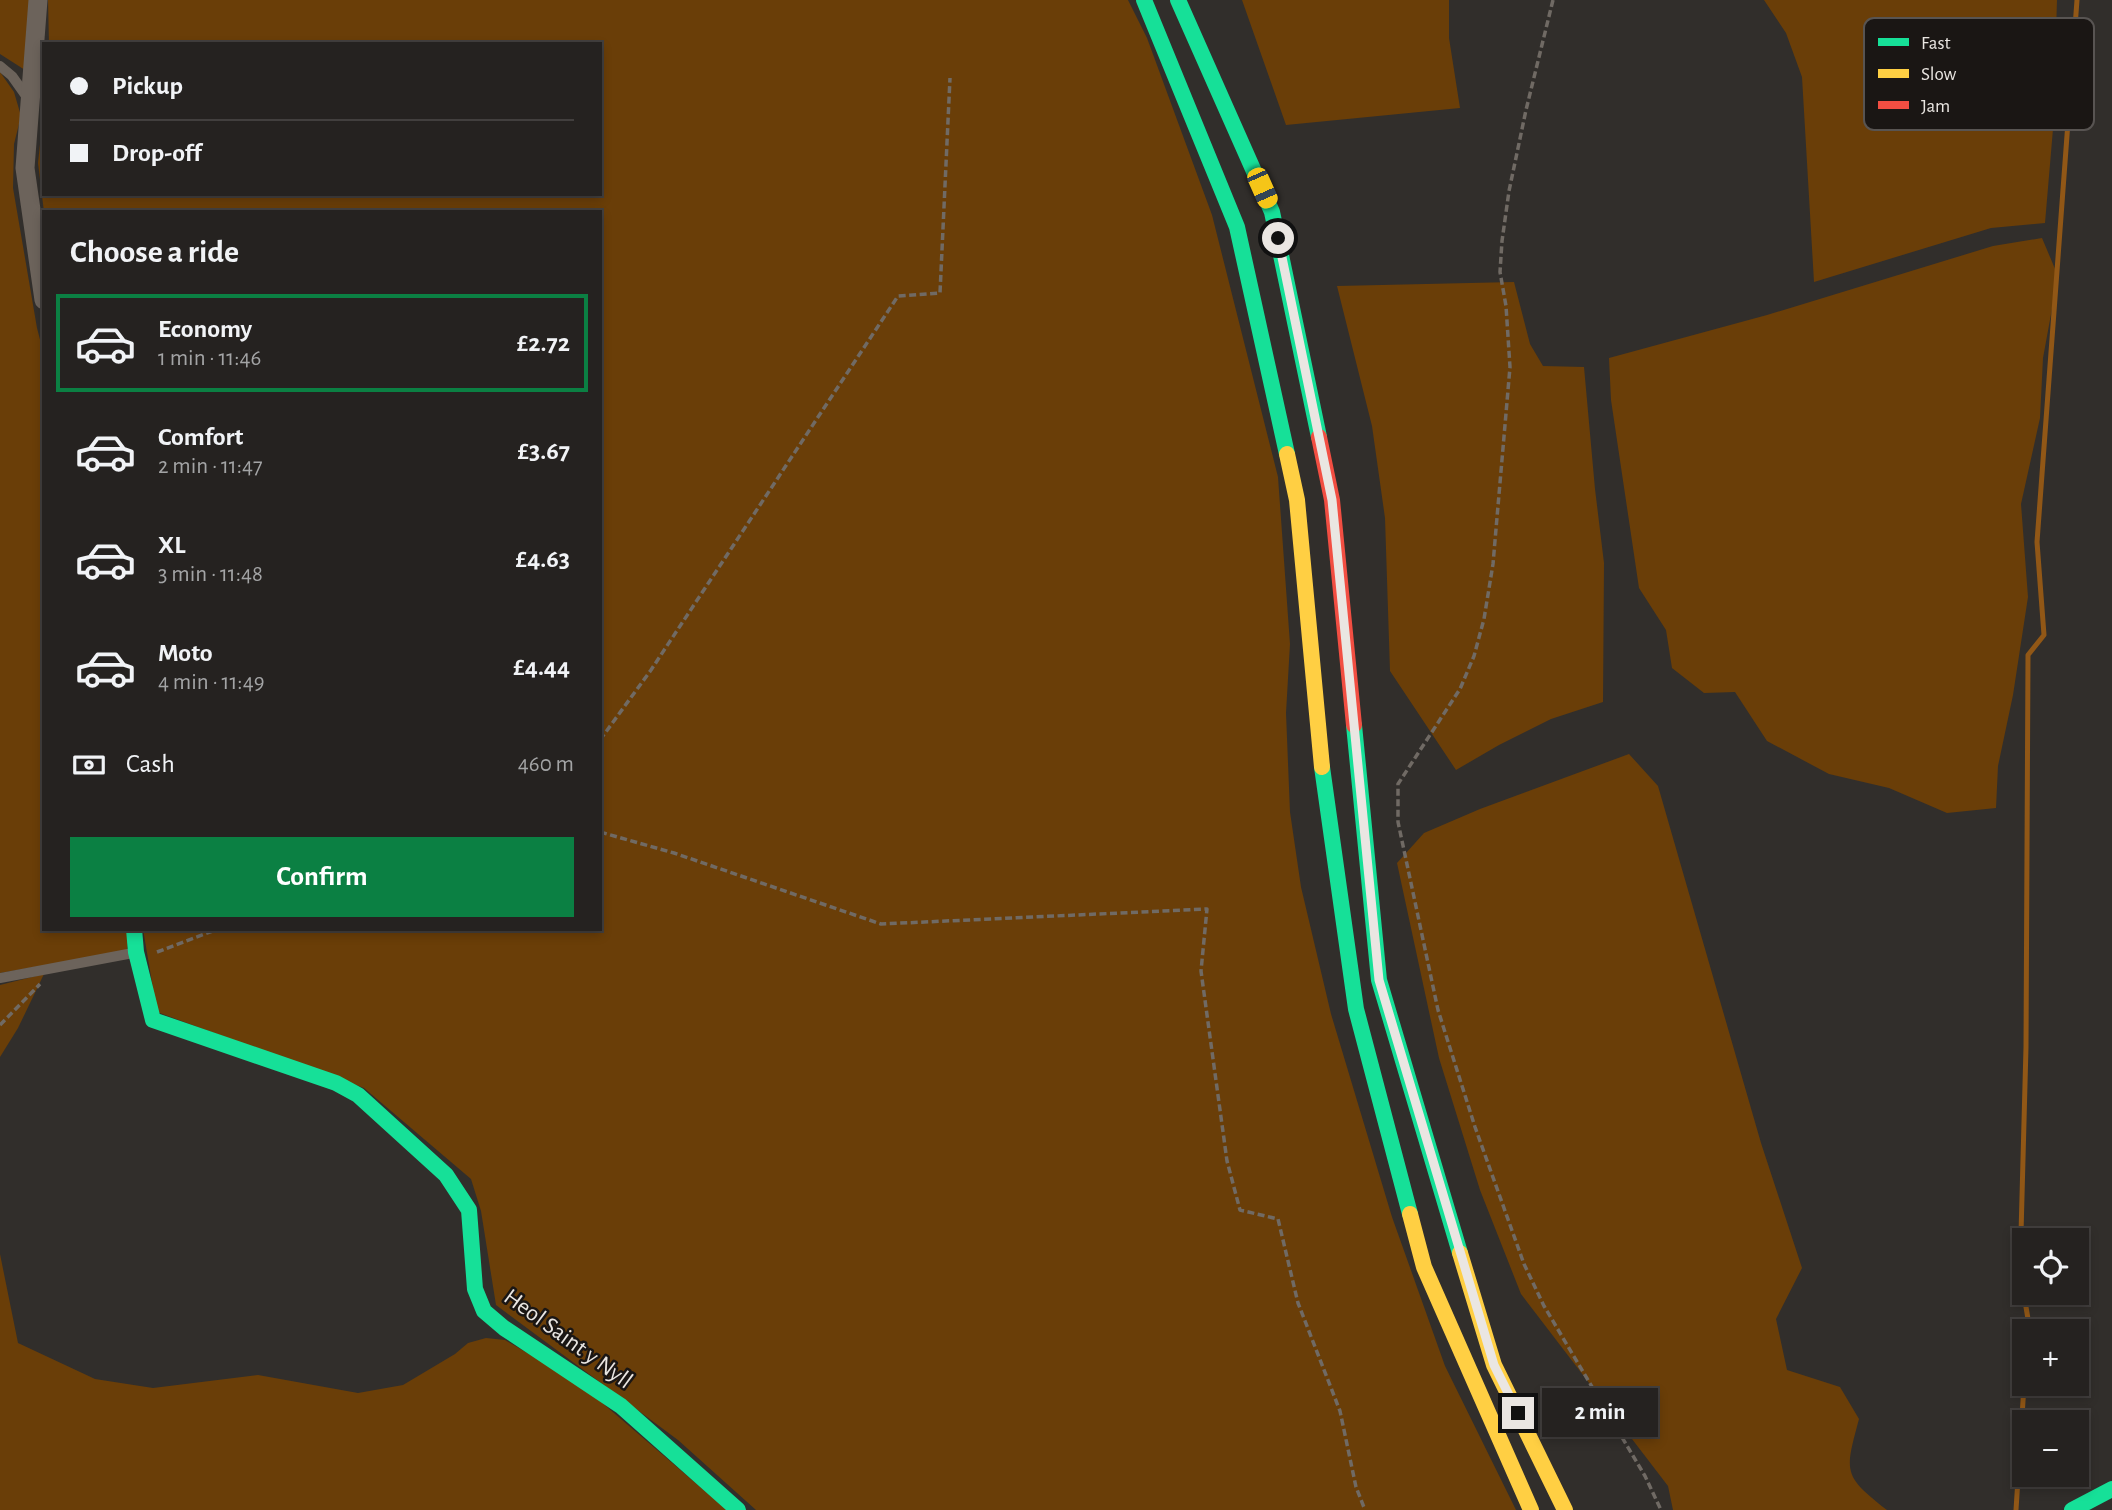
<!DOCTYPE html>
<meta charset="utf-8">
<style>
body{margin:0;font-family:"Alegreya Sans",sans-serif;background:#2d2a29;color:#f1f3f6;height:100vh;display:flex;flex-direction:column;font-size:26px;white-space:nowrap}
*{box-sizing:border-box;margin:0}
p{font-size:23px;color:#a3a4a5}
.icon{flex:none;width:38px;height:38px;fill:none;stroke:currentColor;stroke-width:2;stroke-linecap:round;stroke-linejoin:round}
.map{position:relative;flex:1;overflow:hidden}
.details{position:absolute;left:42px;top:210px;width:560px;height:721px;display:flex;flex-direction:column;background:#252220;border-radius:0px;box-shadow:0 4px 10px #0003,0 0 0 2px #423f3e}
.details>*{flex:none}
.guide{position:absolute;left:42px;top:42px;width:560px;height:154px;border-radius:0px;box-shadow:0 4px 10px #0003,0 0 0 2px #423f3e;display:grid;align-content:center;height:154px;padding:0 28px;background:#252220}
.fabs{position:absolute;left:2012px;top:1228px;display:grid;gap:14px}
.fabs a{display:grid;place-items:center;width:77px;height:77px;border-radius:0px;background:#252220;box-shadow:0 4px 10px #0003,0 0 0 2px #423f3e;font-size:35px}
.end{position:absolute;width:32px;height:32px;margin:-16px;border:9px solid #eae6e2;background:#111;box-shadow:0 0 0 4px #111}
.from{border-radius:50%}
.bubble{position:absolute;height:49px;border-radius:0px;background:#252220;box-shadow:0 4px 10px #0003,0 0 0 2px #423f3e;font-size:23px;font-weight:700;line-height:49px;text-align:center}
.car{position:absolute;width:21px;height:42px;margin:-21px -10px;border-radius:9px;box-shadow:0 0 5px 2px #0007;background:linear-gradient(#f5c518 24%,#345 0 40%,#f5c518 0 76%,#345 0 86%,#f5c518 0)}
.guide b{display:flex;align-items:center;gap:24px;height:66px;font-size:26px}
.guide b+b{border-top:2px solid #423f3e}
.guide i{width:18px;height:18px;background:#f1f3f6}
ul{padding:0;list-style:none}
li{display:flex;align-items:center;gap:21px;height:98px;margin:0 14px 10px;padding:0 14px;border:4px solid transparent;border-radius:0px}
li div{flex:1}
li b{display:block;font-size:26px}
li em{font-style:normal;font-weight:700}
li.current{border-color:#0b8043}
li>.icon{width:63px;height:63px;stroke-width:1.5}
h2{padding:0 28px;font-size:32px;line-height:84px}
.pay{display:flex;align-items:center;gap:18px;height:77px;padding:0 28px;font-size:26px}
.pay p{margin-inline-start:auto}
.button{display:flex;gap:14px;margin-top:auto;padding:14px 28px}
.button a{flex:1;height:80px;border-radius:0px;background:#0b8043;color:#fff;font-size:28px;font-weight:700;line-height:80px;text-align:center}
.map>svg:first-child{display:block}
.green{fill:#6a3e08}
.lines{fill:none;stroke-linecap:round;stroke-linejoin:round}
.stream{stroke:#915716;stroke-width:5}
.path{stroke:#706a64;stroke-width:3.5;stroke-dasharray:7 3.5;stroke-linecap:butt}
.lane{stroke:#6c635b;stroke-width:10}
.street{stroke:#6c635b;stroke-width:19}
.fast{stroke:#16e098;stroke-width:16}
.slow{stroke:#ffcf43;stroke-width:16}
.jam{stroke:#f24e42;stroke-width:16}
.route{stroke:#eae6e2;stroke-width:9}
.labels{text-anchor:middle;dominant-baseline:central;stroke-width:5;stroke-linejoin:round;paint-order:stroke}
.street-label{font-size:24px;fill:#eae6e2;stroke:#1a1614}
.key{fill:#1a1614;stroke:#585452;stroke-width:2}
.key-label{font-size:19px;fill:#eae6e2}
</style>
<div class="map">
<svg width="2112" height="1510" viewBox="0 0 2112 1510">
<rect width="100%" height="100%" fill="#312e2b"/>
<g class="green">
<path d="M0,0H30L25,70L0,54Z"/>
<path d="M48,0H1128L1147,38L1212,215L1278,477L1290,644L1286,713L1290,812L1301,887L1331,1014L1392,1217L1445,1366L1516,1510H756L678,1440L496,1305L481,1211L471,1179L364,1088L157,1012L143,929H600V212H44L38,163L44,106V194H600V44H49Z"/>
<path d="M1242,0H1449V38L1460,108L1286,125Z"/>
<path d="M1764,0H2057L2053,129L2045,223L1991,228L1814,282L1802,77L1786,33Z"/>
<path d="M0,72L14,92L21,116L14,144L13,188L37,328L44,355V929H129L127,951L0,973Z"/>
<path d="M2042,238L2058,276L2043,358L2040,418L2021,504L2028,597L2013,695L1998,766L1996,808L1947,813L1889,788L1829,774L1767,741L1735,692L1704,693L1672,668L1666,630L1639,588L1611,400L1609,358L1767,315L1993,246Z"/>
<path d="M1514,282L1530,344L1543,366L1584,367L1595,489L1604,563L1603,702L1551,719L1499,745L1456,770L1390,671L1385,518L1372,426L1337,286Z"/>
<path d="M1629,754L1658,786L1761,1143L1802,1268L1776,1319L1787,1370L1840,1387L1859,1419C1845,1472 1842,1475 1887,1510H1673L1668,1486L1521,1294L1480,1190L1439,1058L1397,863L1424,833L1480,809Z"/>
<path d="M44,974L18,1028L0,1057V985Z"/>
<path d="M0,1254L18,1343L95,1379L153,1388L258,1375L358,1393L403,1385L455,1354L468,1343L486,1338L505,1340L579,1383L727,1510H0Z"/>
</g>
<g class="lines">
<g class="stream">
<path d="M2027,1332L2028,1319L2020,1271L2026,1047L2028,655L2044,635L2037,542L2077,0"/>
<path d="M2016,1510L2025,1370"/>
</g>
<g class="path">
<path d="M1553,0L1526,110L1509,191L1502,241L1500,272L1506,306L1510,367L1493,564L1484,619L1474,656L1460,689L1398,784V822L1438,1010L1475,1127L1524,1264L1544,1306L1645,1476L1661,1510"/>
<path d="M600,740L651,670L898,296L940,293L950,78"/>
<path d="M600,832L674,853L881,924L1207,909L1201,971L1227,1161L1240,1210L1278,1219L1298,1303L1340,1411L1356,1487L1365,1510"/>
<path d="M157,952L218,929"/>
<path d="M0,1025L40,984"/>
</g>
<g class="lane">
<path d="M0,66L12,76L29,100"/>
<path d="M0,978L133,953"/>
</g>
<path class="street" d="M38,0L25,168L44,300"/>
<g class="fast">
<path d="M1144,0L1237,227L1287,454"/>
<path d="M1178,0L1272,212L1319,437"/>
<path d="M1354,725L1379,980L1460,1253"/>
<path d="M1322,767L1356,1009L1410,1214"/>
<path d="M134,929L136,952L153,1020L336,1083L358,1095L446,1175L469,1210L475,1289L484,1311L504,1328L621,1406L738,1510"/>
<path d="M2072,1510L2112,1489"/>
</g>
<g class="slow">
<path d="M1287,454L1297,500L1322,767"/>
<path d="M1410,1214L1424,1267L1531,1510"/>
<path d="M1460,1253L1494,1365L1565,1510"/>
</g>
<path class="jam" d="M1319,437L1332,500L1354,725"/>
</g>
<g class="lines">
<path class="route" d="M1278,238L1332,500L1379,980L1494,1365L1518,1413"/>
</g>
<g class="labels">
<g class="street-label">
<text transform="translate(568 1339) rotate(36)">Heol Saint y Nyll</text>
</g>
</g>
<rect x="1864" y="18" width="230" height="112" rx="10" class="key"/>
<rect x="1878" y="38" width="31" height="8" fill="#16e098"/>
<rect x="1878" y="69" width="31" height="9" fill="#ffcf43"/>
<rect x="1878" y="101" width="31" height="8" fill="#f24e42"/>
<g class="key-label">
<text x="1921" y="49">Fast</text>
<text x="1921" y="80">Slow</text>
<text x="1921" y="112">Jam</text>
</g>
</svg>
<div class="fabs">
<a><svg class="icon" aria-label="locate" viewBox="0 0 24 24"><circle cx="12" cy="12" r="6"/><path d="M12 2v4M12 18v4M2 12h4M18 12h4"/></svg></a>
<a>+</a>
<a>−</a>
</div>
<i class="end from" style="left:1278px;top:238px"></i>
<i class="end" style="left:1518px;top:1413px"></i>
<div class="bubble" style="left:1542px;top:1388px;width:116px">2 min</div>
<i class="car" style="left:1262px;top:188px;rotate:156deg"></i>
<div class="guide">
<b><i class="from"></i>Pickup</b>
<b><i></i>Drop-off</b>
</div>
<section class="details">
<h2>Choose a ride</h2>
<ul>
<li class="current"><svg class="icon" aria-label="car" viewBox="0 0 24 24"><path d="M5 17H2v-5l4-1 3-4h7l3 4 3 1v5h-3M9 17h6M6 11h13"/><circle cx="7" cy="17" r="2"/><circle cx="17" cy="17" r="2"/></svg><div><b>Economy</b><p>1 min · 11:46</p></div><em>£2.72</em></li>
<li><svg class="icon" aria-label="car" viewBox="0 0 24 24"><path d="M5 17H2v-5l4-1 3-4h7l3 4 3 1v5h-3M9 17h6M6 11h13"/><circle cx="7" cy="17" r="2"/><circle cx="17" cy="17" r="2"/></svg><div><b>Comfort</b><p>2 min · 11:47</p></div><em>£3.67</em></li>
<li><svg class="icon" aria-label="car" viewBox="0 0 24 24"><path d="M5 17H2v-5l4-1 3-4h7l3 4 3 1v5h-3M9 17h6M6 11h13"/><circle cx="7" cy="17" r="2"/><circle cx="17" cy="17" r="2"/></svg><div><b>XL</b><p>3 min · 11:48</p></div><em>£4.63</em></li>
<li><svg class="icon" aria-label="car" viewBox="0 0 24 24"><path d="M5 17H2v-5l4-1 3-4h7l3 4 3 1v5h-3M9 17h6M6 11h13"/><circle cx="7" cy="17" r="2"/><circle cx="17" cy="17" r="2"/></svg><div><b>Moto</b><p>4 min · 11:49</p></div><em>£4.44</em></li>
</ul>
<div class="pay"><svg class="icon" aria-label="cash" viewBox="0 0 24 24"><path d="M3 7h18v10H3z"/><circle cx="12" cy="12" r="2"/></svg>Cash<p>460 m</p></div>
<div class="button"><a>Confirm</a></div>
</section>
</div>
